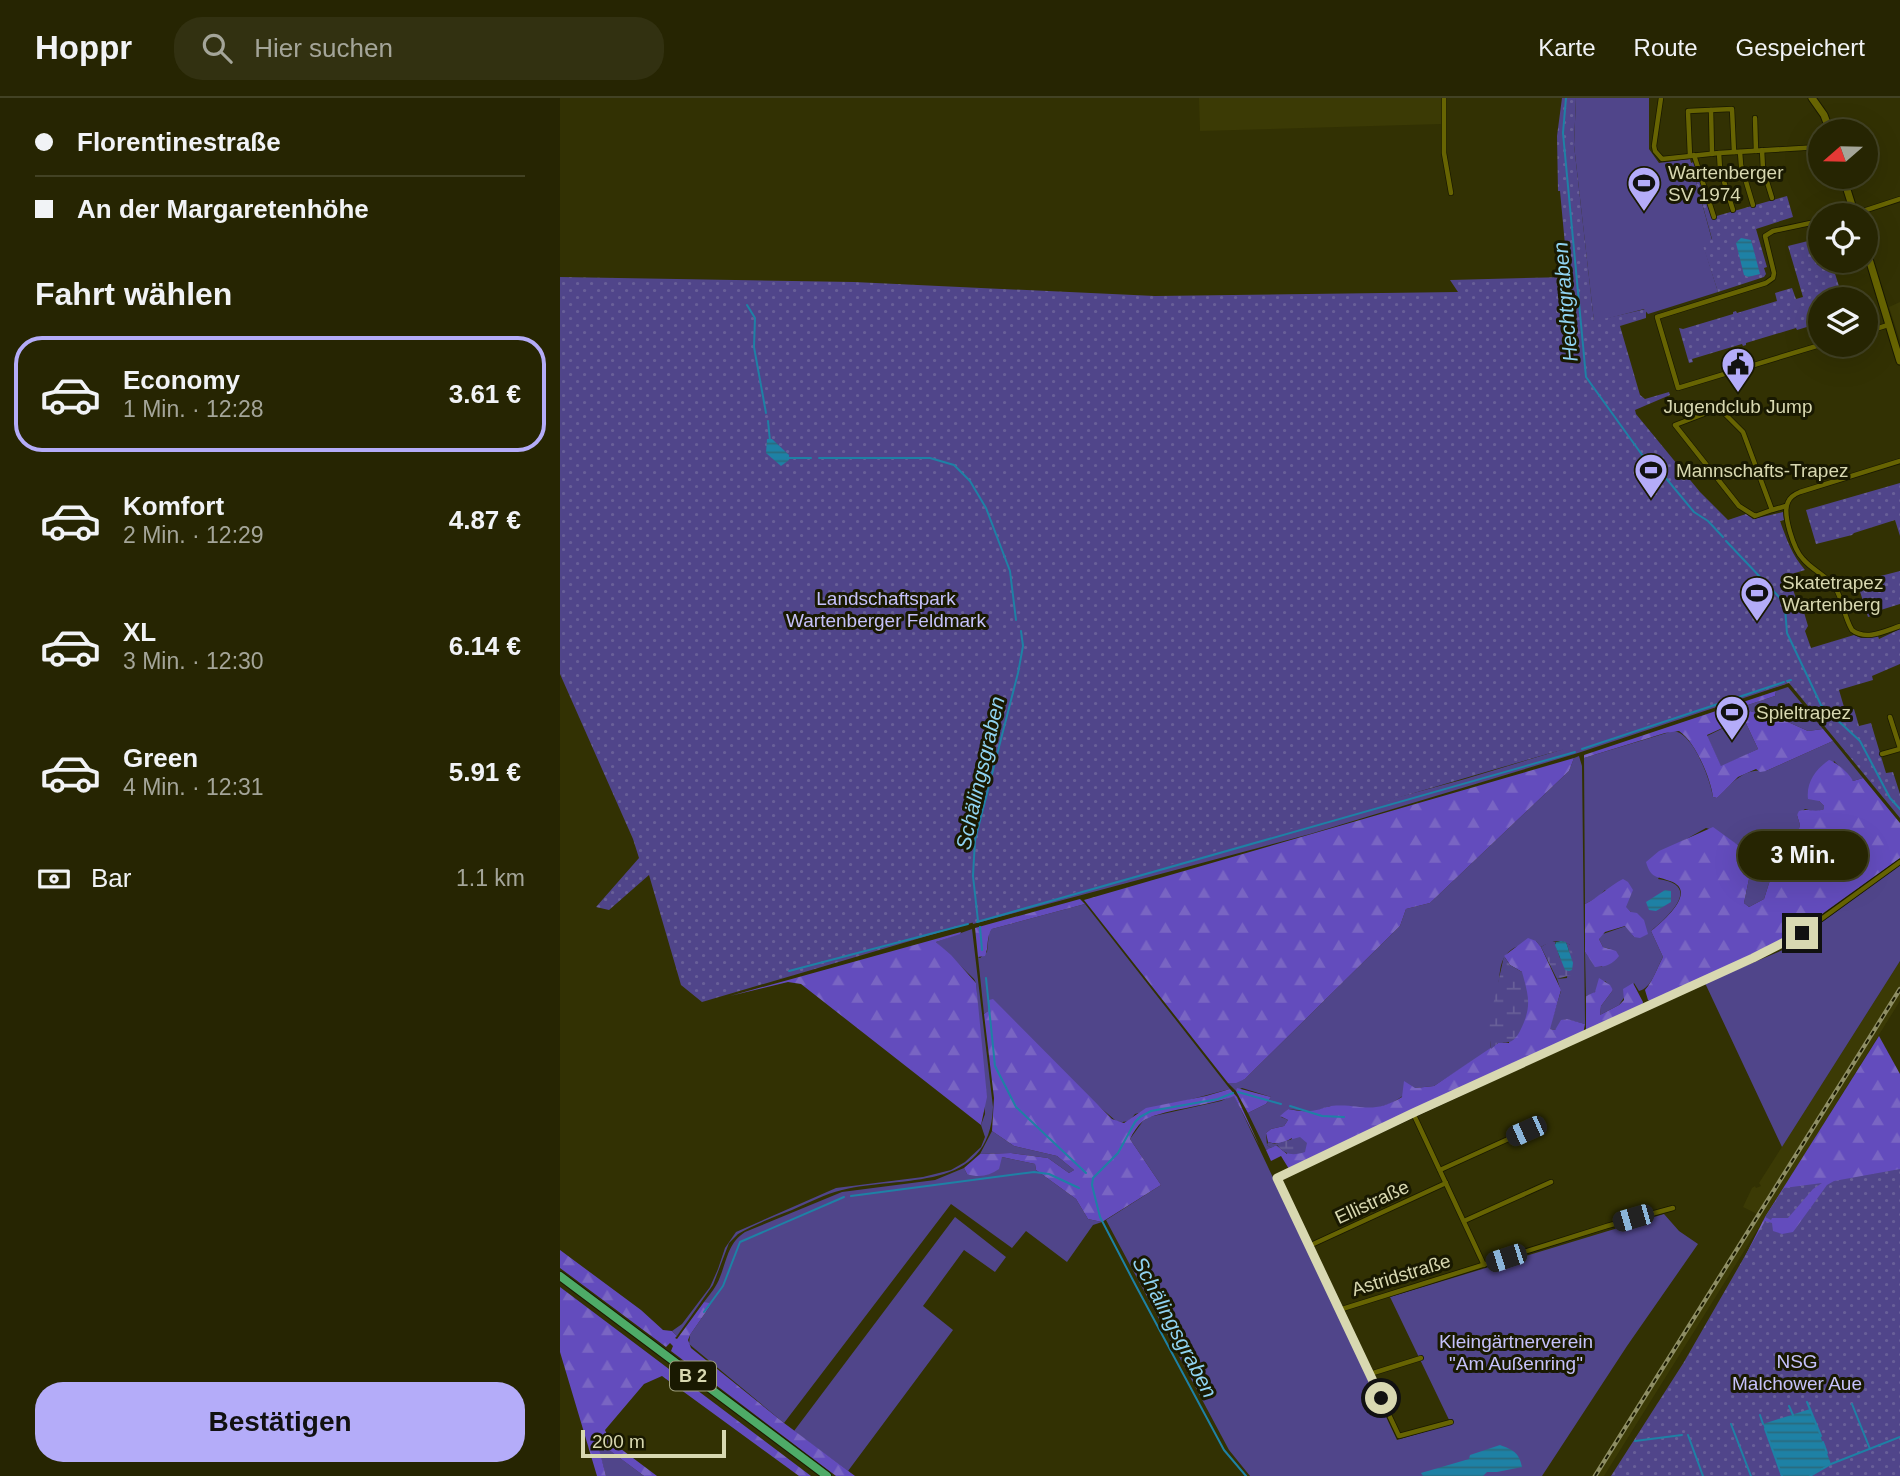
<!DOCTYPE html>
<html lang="de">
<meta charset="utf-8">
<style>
body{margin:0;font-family:Helvetica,sans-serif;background:#323111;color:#f1f3f6;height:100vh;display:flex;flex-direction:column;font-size:26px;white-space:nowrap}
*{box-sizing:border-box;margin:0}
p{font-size:23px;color:#a4a599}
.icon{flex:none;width:38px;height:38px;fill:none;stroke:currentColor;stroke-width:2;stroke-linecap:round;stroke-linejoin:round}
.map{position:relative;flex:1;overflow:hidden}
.details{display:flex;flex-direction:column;background:#262502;width:560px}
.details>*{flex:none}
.hud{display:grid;align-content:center;height:154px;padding:0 35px;background:#262502}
.needle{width:46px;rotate:250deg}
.controls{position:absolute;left:1248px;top:21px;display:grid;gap:14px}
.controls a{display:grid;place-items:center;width:70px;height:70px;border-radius:50%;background:#262502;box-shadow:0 7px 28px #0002,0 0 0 2px #424224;font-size:35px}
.scale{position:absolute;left:21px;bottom:18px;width:145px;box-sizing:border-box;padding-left:7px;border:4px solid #d8d8b1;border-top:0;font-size:19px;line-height:24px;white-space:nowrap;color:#d8d8b1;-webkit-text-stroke:5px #191901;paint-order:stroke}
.end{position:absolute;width:32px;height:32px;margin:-16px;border:9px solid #d8d8b1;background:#111;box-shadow:0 0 0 4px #111}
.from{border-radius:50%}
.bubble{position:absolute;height:49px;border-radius:24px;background:#262502;box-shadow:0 7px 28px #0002,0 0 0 2px #424224;font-size:23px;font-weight:800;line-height:49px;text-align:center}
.car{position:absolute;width:21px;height:42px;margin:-21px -10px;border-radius:9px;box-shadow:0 0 5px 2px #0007;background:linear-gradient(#222 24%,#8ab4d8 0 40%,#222 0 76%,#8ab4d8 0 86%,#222 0)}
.hud b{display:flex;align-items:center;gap:24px;height:66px;font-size:26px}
.hud b+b{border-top:2px solid #424224}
.hud i{width:18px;height:18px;background:#f1f3f6}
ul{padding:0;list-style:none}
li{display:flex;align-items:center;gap:21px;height:116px;margin:0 14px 10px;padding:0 21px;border:4px solid transparent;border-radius:28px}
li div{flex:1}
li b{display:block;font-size:26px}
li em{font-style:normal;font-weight:800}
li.on{border-color:#b4acf9}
li>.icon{width:63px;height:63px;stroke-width:1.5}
h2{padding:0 35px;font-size:32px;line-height:84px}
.pay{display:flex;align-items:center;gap:18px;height:77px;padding:0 35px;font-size:26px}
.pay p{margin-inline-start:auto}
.button{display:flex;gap:14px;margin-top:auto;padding:14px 35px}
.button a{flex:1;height:80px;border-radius:28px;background:#b4acf9;color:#111;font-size:28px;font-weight:800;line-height:80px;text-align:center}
header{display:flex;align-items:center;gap:42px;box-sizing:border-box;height:98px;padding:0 35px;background:#262502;border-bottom:2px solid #424224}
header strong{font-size:33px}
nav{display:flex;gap:38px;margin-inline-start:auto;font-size:24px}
.search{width:490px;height:63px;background:#323111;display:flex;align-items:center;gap:18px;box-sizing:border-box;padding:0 24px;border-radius:28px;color:#a4a599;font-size:26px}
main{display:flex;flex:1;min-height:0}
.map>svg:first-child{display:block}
.built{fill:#3b3a05}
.green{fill:#50458a;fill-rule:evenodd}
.forest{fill:url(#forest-firs)}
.wetland{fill:url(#wetland-marsh)}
.park{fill:url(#park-dots)}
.water{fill:url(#water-rules)}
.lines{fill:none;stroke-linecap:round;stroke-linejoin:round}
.stream{stroke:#1e81a5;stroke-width:2}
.minor-casing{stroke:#191901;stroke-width:6}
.secondary-casing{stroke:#191901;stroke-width:9}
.primary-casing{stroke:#191901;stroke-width:10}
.minor{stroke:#676402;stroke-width:4.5}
.secondary{stroke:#676402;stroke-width:7}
.primary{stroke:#4eab67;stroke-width:8}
.rail-casing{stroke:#8e8e64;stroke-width:4.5}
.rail{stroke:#191901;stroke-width:2;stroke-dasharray:5;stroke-linecap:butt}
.route{stroke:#d8d8b1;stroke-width:9}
.labels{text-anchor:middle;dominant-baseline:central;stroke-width:6;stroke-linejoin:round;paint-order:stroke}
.shield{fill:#191901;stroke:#9f9f7c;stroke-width:2}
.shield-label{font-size:18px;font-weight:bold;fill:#d8d8b1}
.poi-label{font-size:19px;fill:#d8d8b1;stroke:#191901;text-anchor:start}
.park-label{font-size:19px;fill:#c6c2fb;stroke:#191901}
.street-label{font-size:19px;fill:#d8d8b1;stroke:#191901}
.water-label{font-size:21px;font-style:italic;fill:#90d3f1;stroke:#191901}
</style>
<header>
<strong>Hoppr</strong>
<div class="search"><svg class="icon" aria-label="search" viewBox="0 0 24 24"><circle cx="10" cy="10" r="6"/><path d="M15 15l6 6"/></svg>Hier suchen</div>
<nav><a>Karte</a><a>Route</a><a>Gespeichert</a></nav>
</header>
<main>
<section class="details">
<div class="hud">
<b><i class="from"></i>Florentinestraße</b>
<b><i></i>An der Margaretenhöhe</b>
</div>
<h2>Fahrt wählen</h2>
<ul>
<li class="on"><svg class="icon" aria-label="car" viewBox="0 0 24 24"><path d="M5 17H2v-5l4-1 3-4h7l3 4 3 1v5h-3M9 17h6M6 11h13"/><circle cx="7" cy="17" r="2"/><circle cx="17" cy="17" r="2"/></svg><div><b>Economy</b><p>1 Min. · 12:28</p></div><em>3.61 €</em></li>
<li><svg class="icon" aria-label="car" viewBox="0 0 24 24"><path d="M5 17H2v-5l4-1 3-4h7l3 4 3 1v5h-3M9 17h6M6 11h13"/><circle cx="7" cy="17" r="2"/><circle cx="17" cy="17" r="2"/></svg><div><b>Komfort</b><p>2 Min. · 12:29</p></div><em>4.87 €</em></li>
<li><svg class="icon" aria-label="car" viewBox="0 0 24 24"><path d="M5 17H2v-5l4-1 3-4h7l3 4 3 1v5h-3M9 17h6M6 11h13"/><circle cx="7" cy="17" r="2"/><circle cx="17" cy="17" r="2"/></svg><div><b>XL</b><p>3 Min. · 12:30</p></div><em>6.14 €</em></li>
<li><svg class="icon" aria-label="car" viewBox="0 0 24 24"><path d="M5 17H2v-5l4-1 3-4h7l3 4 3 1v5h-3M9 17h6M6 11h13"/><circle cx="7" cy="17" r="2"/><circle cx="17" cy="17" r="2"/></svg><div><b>Green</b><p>4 Min. · 12:31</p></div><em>5.91 €</em></li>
</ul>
<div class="pay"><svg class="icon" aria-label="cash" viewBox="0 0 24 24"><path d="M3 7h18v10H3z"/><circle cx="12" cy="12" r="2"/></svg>Bar<p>1.1 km</p></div>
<div class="button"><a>Bestätigen</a></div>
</section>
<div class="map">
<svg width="1340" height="1378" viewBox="0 0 1340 1378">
<defs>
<pattern id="forest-firs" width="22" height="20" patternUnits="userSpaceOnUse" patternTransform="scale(1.75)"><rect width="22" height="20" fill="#634cbd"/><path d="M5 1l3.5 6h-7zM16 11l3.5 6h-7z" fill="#7965c3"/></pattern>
<pattern id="wetland-marsh" width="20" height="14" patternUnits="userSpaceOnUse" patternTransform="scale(1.75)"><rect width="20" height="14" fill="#50458a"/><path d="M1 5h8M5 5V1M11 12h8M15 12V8" fill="none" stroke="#685f98"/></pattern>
<pattern id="park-dots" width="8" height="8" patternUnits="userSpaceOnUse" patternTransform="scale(1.75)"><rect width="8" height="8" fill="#50458a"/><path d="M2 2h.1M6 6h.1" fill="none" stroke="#685f98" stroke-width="1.8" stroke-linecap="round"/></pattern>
<pattern id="water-rules" width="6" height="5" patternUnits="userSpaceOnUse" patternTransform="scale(1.75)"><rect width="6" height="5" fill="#1e81a5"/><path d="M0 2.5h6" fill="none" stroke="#2a6b7e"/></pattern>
</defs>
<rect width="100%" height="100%" fill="#323103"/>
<g class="built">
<path d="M639,0H882L881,26L640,33Z"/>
<path d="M1340,204V243L1329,209Z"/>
<path d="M1340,863V903L1044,1378H1032L1197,1116L1183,1109L1192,1090L1195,1088L1196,1090L1201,1088L1199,1085Z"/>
</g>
<g class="green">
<path d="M1016,0H1089V51L1099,65L1130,61L1152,142L1143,146L1158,194L1088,216L1084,211L1034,224L1014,47Z"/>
<path d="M1220,580L1226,586L1018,655L750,736L413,826L409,811ZM1004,651L905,681L445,806Z"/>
<path d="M1228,589L1263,631L1248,633L1228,624L1190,613L1184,621L1198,651L1161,669L1147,638L1182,621V609L1215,598L1216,593Z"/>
<path d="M1113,633C1133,634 1150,681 1153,699L1157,700C1172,685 1184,669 1206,673L1273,643L1303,680L1293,683L1274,663L1259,703L1264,708V711L1256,714L1245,711L1237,717L1240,727L1238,735L1227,745L1221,755L1219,771L1211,779L1204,801L1189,809L1184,805L1190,776L1184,750C1168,743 1165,735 1146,730L1121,744L1098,781C1143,787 1109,818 1091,833L1103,859C1096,871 1092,890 1079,893L1074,885L1059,907L1040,917L1041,908L1053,892L1045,883L1033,896L1026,898L1025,854L1035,868L1042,869L1050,851L1043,849L1039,841L1040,837L1066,828L1074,839L1071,814L1045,792L1038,799L1025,806L1024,660Z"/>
<path d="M1019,658L1022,668L1025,926L1005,921L995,932L989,931L1001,893L997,881L1007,880L1010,847C1001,840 991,843 981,849L976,843C965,846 954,847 946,857C939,865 940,879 938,889C935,914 928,923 931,951L874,988L855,990L832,1005L814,1011L782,1008H770L753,1014L728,1011L721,1019L728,1022L724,1028L711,1031L706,1035L707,1047L711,1050L706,1052L688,1015L706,1006L711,999L682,990L676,993L668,985L685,981L696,970L840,828L846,811L870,805L1009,673L1014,660Z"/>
<path d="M1340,767V863L1222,1049L1145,885L1225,851Z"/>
<path d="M525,806L670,991L575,1016C569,1024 565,1025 556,1023L428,913L424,916L418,859L420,860L427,854L429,835L432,831Z"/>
<path d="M412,831L433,1009C430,1096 341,1077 282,1092C265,1096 248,1105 232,1112C214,1119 195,1126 178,1136L169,1145L153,1187L117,1238L112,1233L122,1226L150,1189L158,1171L165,1150L176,1134L276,1090L363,1079L391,1072L405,1064L421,1049L425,1039L421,1027L425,1016L416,885L414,881L376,844Z"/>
<path d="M674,997L837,1342L891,1326L830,1199L1104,1116L1119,1133L1138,1146L1067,1248L982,1378H690L669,1352L546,1122L601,1087L570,1041L583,1023L589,1019L661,1003Z"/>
<path d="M432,1033L454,1048L497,1058L514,1072L509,1075L488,1060L451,1055L420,1056Z"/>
<path d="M442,1059L475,1066L476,1072L516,1101L528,1121L542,1124L533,1127L507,1164L466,1133L452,1150L391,1106L224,1325L129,1246L130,1237L150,1208L144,1204C150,1196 157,1188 160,1179C167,1162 168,1145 185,1134L282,1094L375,1082L404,1070L407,1076Z"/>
<path d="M395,1119L446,1159L435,1174L404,1152L363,1208L393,1232L288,1373L234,1333Z"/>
<path d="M36,1342L84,1378H46Z"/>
</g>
<g class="forest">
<path d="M1216,593L1215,598L1182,609L1184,614L1182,621L1147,637L1161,668L1198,651L1184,621L1190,613L1228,624L1248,633L1263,631L1273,643L1206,673L1200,674L1196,671L1178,679L1157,700L1153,699C1151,681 1135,643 1119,633L1105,635L1024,660V657Z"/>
<path d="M1014,660L1009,673L870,805L846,811L840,828L696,970L685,981L676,985H668L524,802Z"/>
<path d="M1269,662C1276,664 1290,676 1293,683L1303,680L1340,725V760L1230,839L1092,904L1088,902L1085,892C1093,883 1097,870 1103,859L1091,833C1102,824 1139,793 1110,783C1097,778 1091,781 1086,764L1099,753L1153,729L1189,755L1190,776L1184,805L1189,809L1204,801L1211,779L1219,771L1221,755L1227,745L1238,734L1240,727L1237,717L1239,713C1248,710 1255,715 1264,711V708L1259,703L1248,701C1246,684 1256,671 1269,662Z"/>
<path d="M1063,781L1068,784L1073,792L1066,809L1071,814L1077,815L1084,822L1088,836L1080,840L1074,839L1065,828L1045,834L1039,841L1043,849L1056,853L1059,858C1053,866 1046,869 1035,869L1025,854V806C1039,799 1049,788 1063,781Z"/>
<path d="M520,801L525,806L432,831C426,838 429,849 425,858L418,859L415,830Z"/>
<path d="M401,834L400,836L376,844L391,857L416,885L427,999L421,1027L241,886L228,884L170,898Z"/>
<path d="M968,840L976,843L981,849L1001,892L990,931L995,932L1001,922L1007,921L1025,926L1023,936L729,1071L721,1058L711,1063L706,1052L716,1047L727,1056L732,1040C724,1045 718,1047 708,1044L706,1035L711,1031L724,1028L728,1022L720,1018L728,1011C735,1012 743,1014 750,1013C757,1013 764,1009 771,1008C802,1005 810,1018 842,999L844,983L855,990L874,988L938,945H949L962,874L950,867L944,858Z"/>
<path d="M1039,880L1050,887L1053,892L1041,908L1040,917L1059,907L1064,902L1063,891L1073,885L1083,904L1082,908L1026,935V898L1035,894Z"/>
<path d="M433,901L552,1021L564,1025L586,1010L646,998L670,991L677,999L699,1047L674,998C653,1007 595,1013 583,1023C577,1028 573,1035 570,1041L601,1087L542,1124L528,1121L516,1101L476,1072L475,1066L442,1059L439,1071C429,1078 419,1080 407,1076L404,1070L420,1056L451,1055L488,1060L509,1075L514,1072L497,1058L454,1048L432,1033L434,1000L424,916L428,913L429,902Z"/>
<path d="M1319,938L1340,976V1378H1160L1174,1180L1205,1119Z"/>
<path d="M677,990L711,999L706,1006L688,1015L676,993Z"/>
<path d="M0,1152L81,1212L103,1232L112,1233L117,1238L115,1240L117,1241L144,1204L149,1205L150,1208L130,1237L128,1242L131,1250L224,1325L295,1378H276L111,1253L113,1248L110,1245L106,1249L0,1170Z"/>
<path d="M0,1189L251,1378H239L102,1278L84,1286L45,1332L49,1342L97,1378H84L37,1343L46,1378H37L0,1254Z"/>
</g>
<g class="wetland">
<path d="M989,844H996L995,845L1000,860L1013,865L1006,844L1010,847L1016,867L1011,877L997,881L981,849Z"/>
<path d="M944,858L950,867L962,874C969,899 972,909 960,933C954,944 950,945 938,945L931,951L929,934L931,916Z"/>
<path d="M740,1039L747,1045L745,1054C733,1058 725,1057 717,1047L711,1050L707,1047L708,1044L715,1046Z"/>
</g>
<g class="park">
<path d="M1002,0H1016L1014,47L1034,223L1086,211V220L1060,228L1080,297L1085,301L1109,294L1110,297L1075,312L1076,316L1140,394L1168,422L1186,416L1193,421L1223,414L1224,422L1220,423C1227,442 1232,457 1245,472L1228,477L1240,512L1243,511L1248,528L1245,533L1251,550L1294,537L1301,540L1318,538L1319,541L1340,531V566L1312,578L1313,582L1279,592L1284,609L1288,613L1294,611L1299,628L1311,625L1326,675L1333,674L1340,696V720L1229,585L142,904L121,887L89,777L49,812L36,809L79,760L73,741L0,576V179L294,184L595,198L898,194L890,182L1008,179L1000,93H998L997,38Z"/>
<path d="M1136,63L1153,119L1227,98L1233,119L1196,131L1207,169L1204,170L1206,176L1204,179L1158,194L1142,145L1152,141L1131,65Z"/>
<path d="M1260,140V163H1271L1283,201H1260V225L1237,232L1236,230L1186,245V247L1183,248L1182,246L1132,261L1133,264L1129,265L1119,230L1123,231L1173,216V214L1176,213L1177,215L1217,203L1215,195L1232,190L1236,201L1243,199L1228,148Z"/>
<path d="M1340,385V438L1335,422L1294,435L1292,437L1256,446L1246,412Z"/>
<path d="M1340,473V506L1311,515V518L1308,519L1297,484Z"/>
<path d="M1340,1071V1378H1051L1124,1264L1205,1123L1212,1125L1213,1133L1222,1136L1233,1134L1267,1087L1274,1083Z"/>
<path d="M1262,1085L1253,1091L1228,1120H1212L1211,1122L1205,1119L1224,1090Z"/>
</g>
<g class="water">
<path d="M1181,140L1191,142L1200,176L1188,179L1184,177L1176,145Z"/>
<path d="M207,341H212L229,357V362L221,368L206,355Z"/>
<path d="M1105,792L1111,793V804L1096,813L1089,812L1086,804Z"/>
<path d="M1001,843L1006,844L1013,865L1012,872L1009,873L1005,872L995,847L996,844Z"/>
<path d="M1250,1311L1271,1366L1250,1378H1222L1203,1326Z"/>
<path d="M940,1347C953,1352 959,1354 962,1369L937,1374H927L923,1378H863L861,1375L909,1361L910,1357Z"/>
</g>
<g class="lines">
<g class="stream">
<path d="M1006,0L1003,35L1026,279L1085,361L1095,367L1134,414L1148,423L1163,439"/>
<path d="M187,207L195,220L194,249L206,315"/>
<path d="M208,323L210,343"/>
<path d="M227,360H251"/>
<path d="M259,360H370L394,367L410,383L426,410L450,473L456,522"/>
<path d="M1166,443L1220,500L1225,510L1227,535L1261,607L1300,643L1330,700L1340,711"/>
<path d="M1227,583L1231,582"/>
<path d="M1022,651L1224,584"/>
<path d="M418,823L413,778L415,742L458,575L463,548L461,533"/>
<path d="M417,824L1015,654"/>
<path d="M420,829L422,852"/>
<path d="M229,873L408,826"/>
<path d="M426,880L435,968L456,1009L526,1075"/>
<path d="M678,994L721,1006"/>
<path d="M673,995L658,1001L591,1013L580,1019L575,1024L558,1055L533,1080L532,1087L540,1119L576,1188L664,1352L686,1378"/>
<path d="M730,1008L762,1018L784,1019"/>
<path d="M291,1098L474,1074L489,1076L519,1090"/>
<path d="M144,1214L163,1188L180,1144L284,1099"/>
<path d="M1247,1304L1261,1338"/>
<path d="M1292,1306L1310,1351"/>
<path d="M1229,1308L1233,1317"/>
<path d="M1200,1317L1203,1326"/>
<path d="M1171,1326L1191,1378"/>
<path d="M1205,1331L1222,1378"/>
<path d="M1128,1337L1143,1378"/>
<path d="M1075,1343L1122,1337"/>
<path d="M1263,1344L1267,1355"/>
<path d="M1250,1378L1271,1366L1340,1339"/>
</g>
<defs>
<g id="minor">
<path d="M884,0V55L891,95"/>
<path d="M1101,0L1094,48L1095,53L1102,61L1159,55L1260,49"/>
<path d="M1151,12L1152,56"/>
<path d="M1195,20L1196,53"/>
<path d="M1202,52L1203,71L1212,100"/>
<path d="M1180,54L1181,67L1193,107"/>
<path d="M1159,55L1160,71L1173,112"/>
<path d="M1134,57L1154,119"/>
<path d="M1130,58L1128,13L1172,11L1174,54"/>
<path d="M1291,117L1340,101"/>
<path d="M1260,123L1213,133L1205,138L1214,175L1213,180L1206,185L1097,219L1118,290L1260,247"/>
<path d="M1306,234L1328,227"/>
<path d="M1340,363L1240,394C1235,396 1230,399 1228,404C1222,416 1234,452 1243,461C1253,473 1267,477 1276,491C1283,503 1284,519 1292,532C1306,543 1325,533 1340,528"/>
<path d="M1212,412L1195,418L1179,408L1115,327L1162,309L1164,315L1183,334L1212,412L1226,408"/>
<path d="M1330,619L1340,650"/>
<path d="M1322,656L1340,651"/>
<path d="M853,1015L924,1167"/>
<path d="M880,1072L966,1033"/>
<path d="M904,1123L991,1084"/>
<path d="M749,1148L886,1085"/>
<path d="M779,1212L1047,1128L1113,1110"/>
<path d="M810,1276L861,1260"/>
<path d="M891,1324L839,1338L717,1080L1220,847L1242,835L1340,764"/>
</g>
<g id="secondary">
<path d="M1252,0L1264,17L1270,33"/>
<path d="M1283,79L1295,117"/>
<path d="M1306,151L1340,263"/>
</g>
<path id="primary" d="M0,1178L267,1378"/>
</defs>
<use href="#minor" class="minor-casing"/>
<use href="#secondary" class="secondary-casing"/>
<use href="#primary" class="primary-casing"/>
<use href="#minor" class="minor"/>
<use href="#secondary" class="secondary"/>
<use href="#primary" class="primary"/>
<defs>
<path id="rail" d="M1035,1378L1340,891"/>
</defs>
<use href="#rail" class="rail-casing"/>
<use href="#rail" class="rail"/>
</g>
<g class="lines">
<path class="route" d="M821,1300L717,1080L853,1015L1193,860L1242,835"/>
</g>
<defs>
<symbol id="stadium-pin" viewBox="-11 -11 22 30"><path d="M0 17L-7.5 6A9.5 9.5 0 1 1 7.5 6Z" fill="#b4acf9" stroke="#191901"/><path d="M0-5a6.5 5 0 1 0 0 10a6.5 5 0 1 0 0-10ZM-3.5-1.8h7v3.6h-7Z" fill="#111"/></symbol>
<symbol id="civic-pin" viewBox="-11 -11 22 30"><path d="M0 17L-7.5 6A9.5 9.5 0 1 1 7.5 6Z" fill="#b4acf9" stroke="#191901"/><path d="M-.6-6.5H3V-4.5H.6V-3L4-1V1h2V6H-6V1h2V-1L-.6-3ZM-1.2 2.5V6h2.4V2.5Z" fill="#111"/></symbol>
</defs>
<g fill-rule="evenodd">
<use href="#stadium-pin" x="1065" y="66" width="38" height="52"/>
<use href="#civic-pin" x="1159" y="247" width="38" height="52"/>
<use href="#stadium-pin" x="1072" y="353" width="38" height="52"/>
<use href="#stadium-pin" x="1178" y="476" width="38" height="52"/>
<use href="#stadium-pin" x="1153" y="595" width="38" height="52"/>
</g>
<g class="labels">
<rect class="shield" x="110" y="1263.5" width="46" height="29" rx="5"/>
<g class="shield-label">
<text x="133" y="1278">B 2</text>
</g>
<g class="poi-label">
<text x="1108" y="74">Wartenberger<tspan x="1108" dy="22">SV 1974</tspan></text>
<text x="1178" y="308" text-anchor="middle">Jugendclub Jump</text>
<text x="1116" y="372">Mannschafts-Trapez</text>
<text x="1222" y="484">Skatetrapez<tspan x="1222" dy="22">Wartenberg</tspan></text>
<text x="1196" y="614">Spieltrapez</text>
</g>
<g class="park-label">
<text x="326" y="500">Landschaftspark<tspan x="326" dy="22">Wartenberger Feldmark</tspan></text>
<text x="956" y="1243">Kleingärtnerverein<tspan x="956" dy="22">"Am Außenring"</tspan></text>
<text x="1237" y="1263">NSG<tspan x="1237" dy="22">Malchower Aue</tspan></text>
</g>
<g class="street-label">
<text transform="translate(812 1104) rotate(-25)">Ellistraße</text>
<text transform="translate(841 1177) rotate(-17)">Astridstraße</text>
</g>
<g class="water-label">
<text transform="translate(1005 204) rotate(-95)">Hechtgraben</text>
<text transform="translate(420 675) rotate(-77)">Schälingsgraben</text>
<text transform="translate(615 1229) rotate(62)">Schälingsgraben</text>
</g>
</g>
</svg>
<div class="controls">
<a><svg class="needle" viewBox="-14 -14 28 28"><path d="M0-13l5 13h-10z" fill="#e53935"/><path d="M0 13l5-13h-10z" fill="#a4a599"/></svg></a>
<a><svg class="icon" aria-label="locate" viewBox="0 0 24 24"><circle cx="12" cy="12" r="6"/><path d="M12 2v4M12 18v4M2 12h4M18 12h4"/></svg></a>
<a><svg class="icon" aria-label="layers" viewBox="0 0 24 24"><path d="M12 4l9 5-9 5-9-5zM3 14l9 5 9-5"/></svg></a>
</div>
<div class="scale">200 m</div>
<i class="end from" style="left:821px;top:1300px"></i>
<i class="end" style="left:1242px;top:835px"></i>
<div class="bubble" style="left:1178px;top:733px;width:130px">3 Min.</div>
<i class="car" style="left:966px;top:1033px;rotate:246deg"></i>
<i class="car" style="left:1073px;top:1120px;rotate:254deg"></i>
<i class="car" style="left:946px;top:1160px;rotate:252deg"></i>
</div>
</main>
